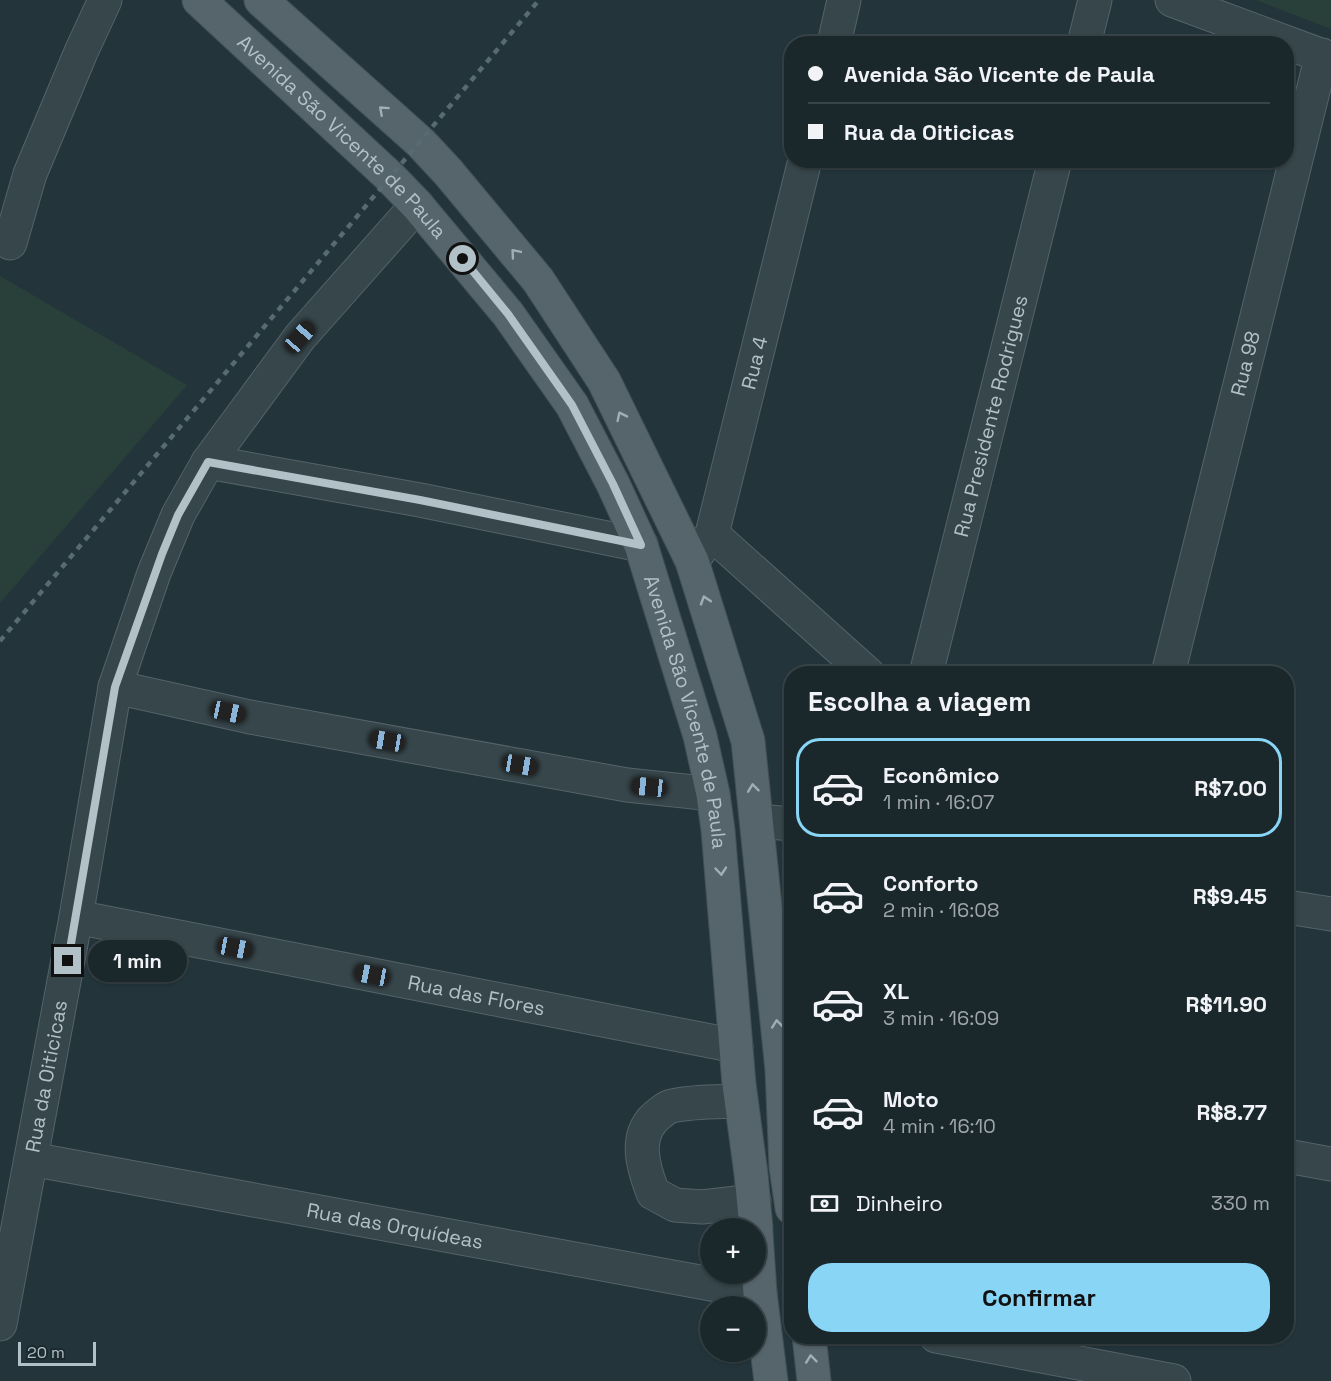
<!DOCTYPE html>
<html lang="pt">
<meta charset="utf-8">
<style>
body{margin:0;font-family:"Space Grotesk",sans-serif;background:#233034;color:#f1f3f6;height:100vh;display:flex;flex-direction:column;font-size:22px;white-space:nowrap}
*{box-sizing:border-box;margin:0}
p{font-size:20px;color:#9fa6a9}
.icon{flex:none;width:33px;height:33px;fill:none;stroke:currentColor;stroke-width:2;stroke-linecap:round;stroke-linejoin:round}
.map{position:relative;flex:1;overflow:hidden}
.panel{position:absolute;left:784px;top:666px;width:510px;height:678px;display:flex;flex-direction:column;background:#1a282c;border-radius:24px;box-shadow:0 2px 4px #0004,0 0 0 2px #384448}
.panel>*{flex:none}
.banner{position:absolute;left:784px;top:36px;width:510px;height:132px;border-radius:24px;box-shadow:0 2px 4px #0004,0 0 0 2px #384448;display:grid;align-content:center;height:132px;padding:0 24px;background:#1a282c}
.fabs{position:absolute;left:700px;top:1218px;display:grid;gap:12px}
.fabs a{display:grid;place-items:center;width:66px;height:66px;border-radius:50%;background:#1a282c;box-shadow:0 2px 4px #0004,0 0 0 2px #384448;font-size:30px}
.scale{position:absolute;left:18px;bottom:15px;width:78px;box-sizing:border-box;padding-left:6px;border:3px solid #b2c1c7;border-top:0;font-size:16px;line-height:21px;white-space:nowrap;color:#b2c1c7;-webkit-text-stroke:4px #1c2a30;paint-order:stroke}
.end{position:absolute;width:27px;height:27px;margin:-14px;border:8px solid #b2c1c7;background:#111;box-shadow:0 0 0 3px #111}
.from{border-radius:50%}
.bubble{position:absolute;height:42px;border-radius:21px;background:#1a282c;box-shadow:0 2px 4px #0004,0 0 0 2px #384448;font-size:20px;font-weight:600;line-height:42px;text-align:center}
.car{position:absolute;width:18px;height:36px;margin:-18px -9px;border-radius:8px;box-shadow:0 0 4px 2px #0007;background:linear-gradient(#222 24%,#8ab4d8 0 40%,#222 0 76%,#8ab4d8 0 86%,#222 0)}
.banner b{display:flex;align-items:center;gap:21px;height:57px;font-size:22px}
.banner b+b{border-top:2px solid #384448}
.banner i{width:15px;height:15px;background:#f1f3f6}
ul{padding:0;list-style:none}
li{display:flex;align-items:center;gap:18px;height:99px;margin:0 12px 9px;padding:0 12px;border:3px solid transparent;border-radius:24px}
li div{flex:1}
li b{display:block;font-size:22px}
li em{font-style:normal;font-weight:600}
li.current{border-color:#88d5f6}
li>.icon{width:54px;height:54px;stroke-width:1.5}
h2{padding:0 24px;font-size:27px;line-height:72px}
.pay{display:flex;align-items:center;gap:15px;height:66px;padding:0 24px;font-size:22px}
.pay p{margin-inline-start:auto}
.primary-button{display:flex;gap:12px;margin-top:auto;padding:12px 24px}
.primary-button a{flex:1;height:69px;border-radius:24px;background:#88d5f6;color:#111;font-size:24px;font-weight:600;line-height:69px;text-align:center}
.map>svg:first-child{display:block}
.green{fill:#284039}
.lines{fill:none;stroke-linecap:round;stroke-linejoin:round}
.minor-casing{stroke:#556369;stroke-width:35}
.major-casing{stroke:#435157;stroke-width:35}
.minor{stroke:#37464b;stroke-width:33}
.major{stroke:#55656b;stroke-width:33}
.rail{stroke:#596b72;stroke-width:4.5;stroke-dasharray:6 6;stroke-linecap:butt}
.oneway{stroke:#9fafb5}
.route{stroke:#b2c1c7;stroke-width:8}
.labels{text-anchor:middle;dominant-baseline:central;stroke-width:6;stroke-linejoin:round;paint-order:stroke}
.street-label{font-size:20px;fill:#b2c1c7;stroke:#1c2a30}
</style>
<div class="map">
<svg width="1331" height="1381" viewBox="0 0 1331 1381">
<rect width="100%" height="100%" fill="#23353b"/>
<g class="green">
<path d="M1256,0H1331V29Z"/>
<path d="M0,276L187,385L0,603Z"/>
</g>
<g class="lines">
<defs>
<g id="minor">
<path d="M1172,0L1331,59"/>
<path d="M834,44L844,0"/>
<path d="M1084,44L1095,0"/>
<path d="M10,243L30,174L81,52L105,0"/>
<path d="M208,462L420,500L641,545"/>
<path d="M712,534L868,674"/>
<path id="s1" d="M692,561L712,534L805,160"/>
<path id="s2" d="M926,674L1055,160"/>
<path id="s3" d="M1168,674L1322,55"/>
<path d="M115,687L250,717L627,785L713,794"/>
<path d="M757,821L792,824"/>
<path d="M1287,907L1331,914"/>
<path id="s4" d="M76,917L736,1046"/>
<path d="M741,1101C718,1102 694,1101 672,1106C667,1107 664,1110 660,1113C632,1133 643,1167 653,1193L675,1205L702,1207L754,1201"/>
<path d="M1287,1156L1331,1164"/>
<path id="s5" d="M31,1159L760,1293"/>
<path id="s6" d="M0,1324L76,917L115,687L154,573L178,515L208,462L300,337L417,205"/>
<path d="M936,1336L1174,1381"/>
</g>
<g id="major">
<path id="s7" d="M199,0L390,177L417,205L508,314L572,405L613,484L641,545L700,736L713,794L718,830L739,1084L751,1174L756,1228"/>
<path d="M261,0L421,143L448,172L538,280L604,381L692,561L748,741L782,1070L786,1167L792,1208"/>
<path d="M756,1233L760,1293L771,1381"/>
<path d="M809,1336L814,1381"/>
</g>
</defs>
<use href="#minor" class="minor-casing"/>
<use href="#major" class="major-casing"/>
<use href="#minor" class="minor"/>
<use href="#major" class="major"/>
<path class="rail" d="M0,641L539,0"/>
</g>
<defs><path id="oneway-chevron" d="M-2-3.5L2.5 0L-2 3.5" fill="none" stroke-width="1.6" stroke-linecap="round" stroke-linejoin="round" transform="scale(1.5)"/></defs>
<g class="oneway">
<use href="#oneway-chevron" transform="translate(383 110) rotate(-138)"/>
<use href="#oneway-chevron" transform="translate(515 253) rotate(-130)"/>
<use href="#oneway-chevron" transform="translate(621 416) rotate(-116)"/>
<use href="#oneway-chevron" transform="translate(705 600) rotate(-108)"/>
<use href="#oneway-chevron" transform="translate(753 788) rotate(-97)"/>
<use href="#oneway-chevron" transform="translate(721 871) rotate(85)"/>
<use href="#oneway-chevron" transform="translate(777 1024) rotate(-96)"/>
<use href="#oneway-chevron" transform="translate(811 1359) rotate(-96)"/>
</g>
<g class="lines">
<path class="route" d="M68,961L115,687L162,554L178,515L208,462L420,500L641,545L613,484L572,405L508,314L463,259"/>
</g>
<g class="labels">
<g class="street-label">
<text stroke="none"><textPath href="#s7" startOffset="198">Avenida São Vicente de Paula</textPath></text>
<text stroke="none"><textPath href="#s1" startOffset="210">Rua 4</textPath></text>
<text stroke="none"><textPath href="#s3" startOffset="320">Rua 98</textPath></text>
<text stroke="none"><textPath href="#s2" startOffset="266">Rua Presidente Rodrigues</textPath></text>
<text stroke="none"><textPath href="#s7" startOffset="882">Avenida São Vicente de Paula</textPath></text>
<text stroke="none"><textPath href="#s4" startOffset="408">Rua das Flores</textPath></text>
<text stroke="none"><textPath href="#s6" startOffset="252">Rua da Oiticicas</textPath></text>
<text stroke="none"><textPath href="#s5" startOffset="370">Rua das Orquídeas</textPath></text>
</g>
</g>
</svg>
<div class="fabs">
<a>+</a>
<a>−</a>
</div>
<div class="scale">20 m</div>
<i class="end from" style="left:463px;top:259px"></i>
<i class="end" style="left:68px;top:961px"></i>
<div class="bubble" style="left:88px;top:940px;width:99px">1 min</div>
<i class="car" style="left:300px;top:337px;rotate:41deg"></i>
<i class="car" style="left:228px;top:712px;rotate:102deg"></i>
<i class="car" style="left:387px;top:741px;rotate:280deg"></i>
<i class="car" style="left:520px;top:765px;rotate:100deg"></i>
<i class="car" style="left:649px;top:787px;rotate:276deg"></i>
<i class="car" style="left:235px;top:948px;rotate:101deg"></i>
<i class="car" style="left:372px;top:975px;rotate:281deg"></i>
<div class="banner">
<b><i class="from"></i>Avenida São Vicente de Paula</b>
<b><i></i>Rua da Oiticicas</b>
</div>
<section class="panel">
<h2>Escolha a viagem</h2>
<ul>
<li class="current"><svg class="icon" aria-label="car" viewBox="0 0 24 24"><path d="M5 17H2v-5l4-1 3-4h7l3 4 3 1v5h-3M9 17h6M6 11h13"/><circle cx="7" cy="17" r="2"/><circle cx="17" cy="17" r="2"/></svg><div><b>Econômico</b><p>1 min · 16:07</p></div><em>R$7.00</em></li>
<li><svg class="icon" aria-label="car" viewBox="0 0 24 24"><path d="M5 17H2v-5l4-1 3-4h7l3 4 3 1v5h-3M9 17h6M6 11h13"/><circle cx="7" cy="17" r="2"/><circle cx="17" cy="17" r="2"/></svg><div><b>Conforto</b><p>2 min · 16:08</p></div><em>R$9.45</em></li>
<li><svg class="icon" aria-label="car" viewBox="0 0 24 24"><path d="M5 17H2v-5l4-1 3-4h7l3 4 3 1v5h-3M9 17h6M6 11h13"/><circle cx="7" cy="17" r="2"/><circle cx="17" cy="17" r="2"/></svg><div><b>XL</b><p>3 min · 16:09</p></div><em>R$11.90</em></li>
<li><svg class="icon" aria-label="car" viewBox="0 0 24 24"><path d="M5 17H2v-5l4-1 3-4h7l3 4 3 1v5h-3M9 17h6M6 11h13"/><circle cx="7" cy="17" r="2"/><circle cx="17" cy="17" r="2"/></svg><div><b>Moto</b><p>4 min · 16:10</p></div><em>R$8.77</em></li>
</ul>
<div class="pay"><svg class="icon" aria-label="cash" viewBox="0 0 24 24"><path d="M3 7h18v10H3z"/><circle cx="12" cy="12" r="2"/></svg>Dinheiro<p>330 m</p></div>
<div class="primary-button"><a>Confirmar</a></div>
</section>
</div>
